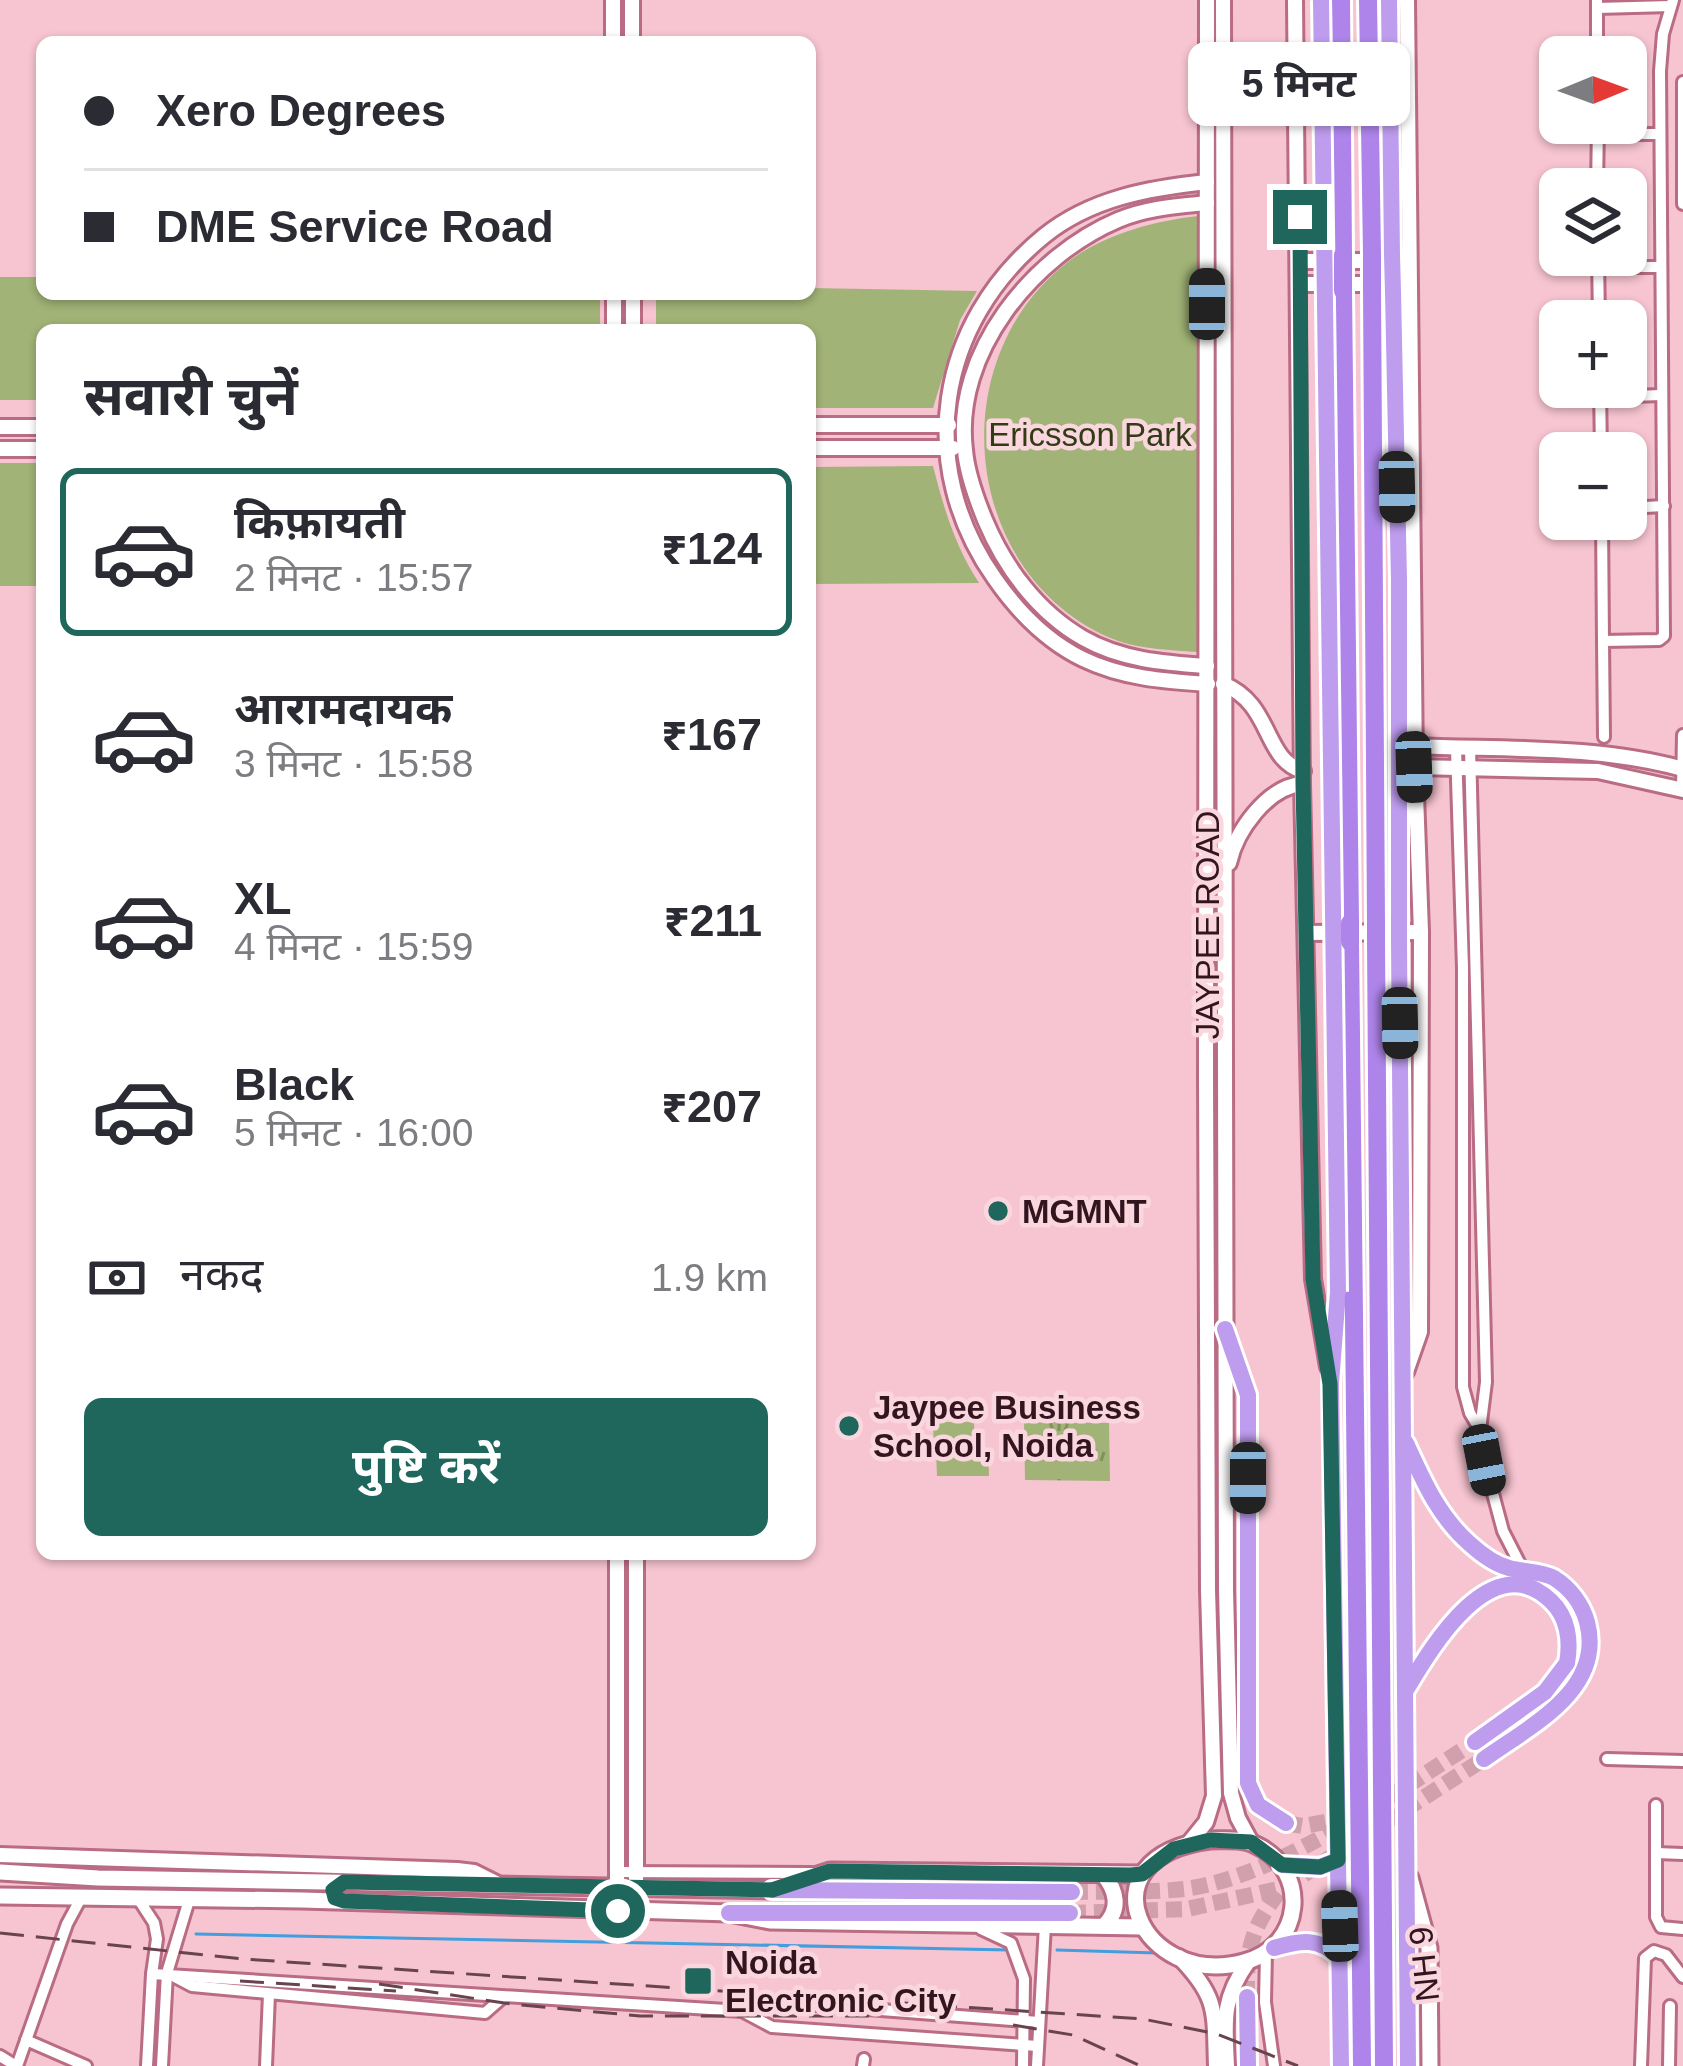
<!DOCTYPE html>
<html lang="hi">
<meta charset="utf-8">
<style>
body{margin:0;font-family:Arial,"Noto Sans Devanagari",sans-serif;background:#f2f2f3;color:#2b2b33;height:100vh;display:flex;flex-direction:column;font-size:45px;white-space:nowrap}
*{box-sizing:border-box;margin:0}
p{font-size:39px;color:#7c7c81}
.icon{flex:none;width:66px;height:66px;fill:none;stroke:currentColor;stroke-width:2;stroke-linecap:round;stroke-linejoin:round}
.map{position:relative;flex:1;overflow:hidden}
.panel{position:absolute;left:36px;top:324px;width:780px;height:1236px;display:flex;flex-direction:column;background:#fff;border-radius:18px;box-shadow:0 3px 9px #0004}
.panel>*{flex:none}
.guide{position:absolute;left:36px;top:36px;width:780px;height:264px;border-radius:18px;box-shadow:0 3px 9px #0004;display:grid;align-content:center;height:264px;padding:0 48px;background:#fff}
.needle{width:78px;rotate:89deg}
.buttons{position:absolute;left:1539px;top:36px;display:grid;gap:24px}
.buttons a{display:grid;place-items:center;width:108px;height:108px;border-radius:18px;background:#fff;box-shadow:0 3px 9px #0004;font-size:60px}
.end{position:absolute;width:54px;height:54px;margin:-27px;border:15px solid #1f675c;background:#fff;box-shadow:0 0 0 6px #fff}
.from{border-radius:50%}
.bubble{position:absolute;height:84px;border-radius:18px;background:#fff;box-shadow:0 3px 9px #0004;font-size:39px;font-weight:700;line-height:84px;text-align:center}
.car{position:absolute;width:36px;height:72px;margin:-36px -18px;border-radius:15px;box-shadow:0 0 9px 3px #0007;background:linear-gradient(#222 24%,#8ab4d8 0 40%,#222 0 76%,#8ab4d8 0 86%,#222 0)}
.guide b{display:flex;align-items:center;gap:42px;height:114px;font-size:45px}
.guide b+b{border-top:3px solid #e1e1e2}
.guide i{width:30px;height:30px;background:#2b2b33}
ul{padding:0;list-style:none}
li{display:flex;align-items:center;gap:36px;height:168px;margin:0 24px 18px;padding:0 24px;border:6px solid transparent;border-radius:18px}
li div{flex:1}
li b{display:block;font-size:45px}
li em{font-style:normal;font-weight:700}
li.on{border-color:#1f675c}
li>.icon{width:108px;height:108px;stroke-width:1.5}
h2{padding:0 48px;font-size:54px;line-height:144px}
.pay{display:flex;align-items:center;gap:30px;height:132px;padding:0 48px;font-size:45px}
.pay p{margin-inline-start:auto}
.cta{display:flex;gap:24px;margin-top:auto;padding:24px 48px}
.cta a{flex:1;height:138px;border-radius:18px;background:#1f675c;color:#fff;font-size:48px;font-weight:700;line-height:138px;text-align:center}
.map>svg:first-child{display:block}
.grass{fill:url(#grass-tufts)}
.park{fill:#a1b376}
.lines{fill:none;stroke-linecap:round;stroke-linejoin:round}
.stream{stroke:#429edc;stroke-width:3}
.trunk-tunnel{stroke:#d0a1ad;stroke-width:16;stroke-dasharray:16 8;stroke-linecap:butt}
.minor-casing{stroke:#b96c83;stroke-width:16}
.tertiary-casing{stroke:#b96c83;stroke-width:20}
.secondary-casing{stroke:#b96c83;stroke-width:21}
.trunk-casing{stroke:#fff;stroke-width:22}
.motorway-casing{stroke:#fff;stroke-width:24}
.minor{stroke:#fff;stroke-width:10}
.tertiary{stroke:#fff;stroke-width:14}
.secondary{stroke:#fff;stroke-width:15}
.trunk{stroke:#be9cee;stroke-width:16}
.motorway{stroke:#ae84ea;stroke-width:18}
.rail{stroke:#68444f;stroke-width:3;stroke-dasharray:24 12;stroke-linecap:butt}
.trunk-bridge-casing{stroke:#fff;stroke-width:22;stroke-linecap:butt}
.motorway-bridge-casing{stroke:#fff;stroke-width:24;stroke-linecap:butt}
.trunk-bridge{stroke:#be9cee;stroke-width:16}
.motorway-bridge{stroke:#ae84ea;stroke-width:18}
.route{stroke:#1f675c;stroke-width:15}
.poi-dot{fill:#1f675c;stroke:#fad7df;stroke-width:4.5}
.labels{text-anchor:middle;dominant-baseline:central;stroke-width:9;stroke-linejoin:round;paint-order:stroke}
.park-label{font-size:33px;fill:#323c14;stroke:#fad7df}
.street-label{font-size:33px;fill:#33151f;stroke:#fad7df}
.poi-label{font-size:33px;font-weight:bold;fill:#33151f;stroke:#fad7df;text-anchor:start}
</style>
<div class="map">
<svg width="1683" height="2066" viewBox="0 0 1683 2066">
<defs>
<pattern id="grass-tufts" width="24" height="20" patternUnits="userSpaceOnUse" patternTransform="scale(3)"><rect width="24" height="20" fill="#a1b376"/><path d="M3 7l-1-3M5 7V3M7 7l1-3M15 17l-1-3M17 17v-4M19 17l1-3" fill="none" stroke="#849060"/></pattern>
</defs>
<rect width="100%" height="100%" fill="#f7c4d1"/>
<path class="grass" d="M1024,1422L1109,1423L1110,1481L1025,1480Z"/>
<g class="park">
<path d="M1198,216V652C1169,650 1135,649 1108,637C961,571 941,358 1069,261C1105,234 1154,221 1198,216Z"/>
<path d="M0,277H42V294H600V330H42V400H0Z"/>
<path d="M810,288L977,291L960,320L933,408H810V330H656V294H810Z"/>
<rect x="0" y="463" width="42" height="123"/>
<path d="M933,466C944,509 955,546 979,583L810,584V467Z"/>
<path d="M933,1422H974L975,1448H934Z"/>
<path d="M936,1451H988L989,1476H937Z"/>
</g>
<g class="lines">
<g class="stream">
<path d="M196,1934L1010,1950"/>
<path d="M1057,1950L1157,1953"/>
</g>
<g class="trunk-tunnel">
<path d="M1286,1823L1303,1826L1336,1820"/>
<path d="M1072,1892C1109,1891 1147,1893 1184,1889C1277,1878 1395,1792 1475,1742"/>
<path d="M1070,1913L1187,1909L1283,1888L1484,1759"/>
<path d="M1247,1997C1246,1948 1252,1926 1282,1888"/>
</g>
<defs>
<g id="minor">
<path d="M1597,0V57"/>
<path d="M1597,8L1671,6"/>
<path d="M1683,82V204"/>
<path d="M1598,134H1659"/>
<path d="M1597,189L1598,123"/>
<path d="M1598,255L1599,321"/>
<path d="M1599,267H1660"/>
<path d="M1600,387L1601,453"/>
<path d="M1600,397L1662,395"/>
<path d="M1626,508L1664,506"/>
<path d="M1602,519L1603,641"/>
<path d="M1604,737L1603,641L1659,640L1664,636L1660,71L1663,34L1673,0"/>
<path d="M1456,748L1463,968V1387L1470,1413L1480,1430"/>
<path d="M1470,748L1486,1382L1480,1430L1484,1460L1503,1531L1523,1570"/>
<path d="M1682,789L1683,735"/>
<path d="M1607,1759L1683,1761"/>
<path d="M1656,1805V1917L1661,1927L1683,1929"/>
<path d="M1656,1853L1683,1854"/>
<path d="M617,1872L811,1873"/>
<path d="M139,1900L154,1923L157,1939L152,1974L147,2066"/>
<path d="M981,1929L1011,1943L1024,1979L1023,2066"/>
<path d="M1266,1952L1265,2002L1274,2066"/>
<path d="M152,1974L742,2011L776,2002L1039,2022"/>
<path d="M175,1977L192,1986L485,2013L502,1998"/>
<path d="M742,2011L772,2027L1038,2046"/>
<path d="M26,2040L86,2066"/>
<path d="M0,2056L16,2066"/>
<path d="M17,2066L67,1924L81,1898"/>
<path d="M162,2066L167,1973L189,1900"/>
<path d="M266,2066L269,1994"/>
<path d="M863,2066L864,2059"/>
<path d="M1037,2066L1045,1925"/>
<path d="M1641,2066L1645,1958L1654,1951L1666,1955L1683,1977"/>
<path d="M1669,2066L1670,2006"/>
</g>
<g id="tertiary">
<path d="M613,0V42"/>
<path d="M632,0V42"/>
<path d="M1223,0L1226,1590L1231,1793L1238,1818L1251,1842"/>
<path d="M1295,0L1302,784L1313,1279L1328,1367"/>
<path d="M1207,182C1150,188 1091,198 1044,236C936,324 915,466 995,579C1018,612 1046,641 1083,659C1122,678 1164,681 1208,684"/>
<path d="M1207,203C1177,206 1146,208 1118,220C1033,256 953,353 965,450C967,474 976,498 985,520C1005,568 1038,612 1083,638C1121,660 1165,663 1207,666"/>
<path d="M1300,261H1401"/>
<path d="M1301,284H1401"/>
<path d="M614,294V330"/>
<path d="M633,294V330"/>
<path d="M810,425H949"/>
<path d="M0,427H42"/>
<path d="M810,448H953"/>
<path d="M0,449H42"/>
<path d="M1223,684C1273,704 1263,760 1303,771"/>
<path d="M1414,746C1504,750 1596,745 1683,769"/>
<path d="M1415,767L1598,771L1683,790"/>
<path d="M1229,863C1236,831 1267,787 1302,784"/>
<path d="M1306,933L1421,932"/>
<path d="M1406,1372L1420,1332L1421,932L1415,767L1407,0"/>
<path d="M636,1554V1885"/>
<path d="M1189,1843L1206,1822L1214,1796L1208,1590L1206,1078L1207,0"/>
<path d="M0,1855L457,1870L474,1872L496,1883"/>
<path d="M617,1886V1554"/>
<path d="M1179,1957C1219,1998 1214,2012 1216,2066"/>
<path d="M1227,2066C1225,2022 1221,2000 1248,1962"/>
</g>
<g id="secondary">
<path d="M1210,1840C1225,1840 1242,1838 1256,1845C1311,1871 1303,1947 1244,1962C1142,1990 1078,1857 1210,1840Z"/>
<path d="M0,1872L98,1878L772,1890L830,1871L1142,1874"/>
<path d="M1103,1874C1117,1891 1121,1909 1104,1926"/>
<path d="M1410,1878L1429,1948L1430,2066"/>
<path d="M0,1896L302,1900L729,1913L770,1921L1141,1927"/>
</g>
<g id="trunk">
<path d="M1389,0L1392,255"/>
<path d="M1393,292L1399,580V923"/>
<path d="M1399,941L1408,2066"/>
<path d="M1338,1292L1331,1383L1341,2066"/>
<path d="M1225,1329L1248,1395V1783L1258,1805L1286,1823"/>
<path d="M1406,1443C1423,1480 1438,1516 1470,1544C1481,1554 1494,1564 1509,1568C1524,1572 1541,1571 1554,1578C1570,1588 1582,1604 1587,1622C1605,1690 1530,1726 1484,1759"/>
<path d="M1406,1690C1431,1648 1492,1544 1551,1601C1568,1617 1571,1641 1567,1663L1545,1692L1475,1742"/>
<path d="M1282,1865L1320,1867L1338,1860"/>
<path d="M772,1890L1072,1892"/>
<path d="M729,1913H1070"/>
<path d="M1274,1948C1301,1940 1319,1937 1340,1958"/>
<path d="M1247,1997L1248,2066"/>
</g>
<g id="motorway">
<path d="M1341,0L1343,255"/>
<path d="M1368,0L1372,254"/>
<path d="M1372,288L1376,923"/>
<path d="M1343,291L1350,923"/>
<path d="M1376,941L1384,2066"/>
<path d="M1350,942L1362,2066"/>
</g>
</defs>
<use href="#minor" class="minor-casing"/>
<use href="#tertiary" class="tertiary-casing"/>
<use href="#secondary" class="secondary-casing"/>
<use href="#trunk" class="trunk-casing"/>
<use href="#motorway" class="motorway-casing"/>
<use href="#minor" class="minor"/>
<use href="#tertiary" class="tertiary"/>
<use href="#secondary" class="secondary"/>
<use href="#trunk" class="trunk"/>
<use href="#motorway" class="motorway"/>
<g class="rail">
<path d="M0,1933L243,1959L1143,2019L1217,2034L1298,2066"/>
<path d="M240,1981L396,1991"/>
<path d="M379,1984L511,2004L640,2016H869"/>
<path d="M1013,2025L1073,2035L1141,2066"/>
</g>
<defs>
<g id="trunk-bridge">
<path d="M1321,0L1338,1292"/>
<path d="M1392,255L1393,292"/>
<path d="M1399,941V923"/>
</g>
<g id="motorway-bridge">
<path d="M1372,254V288"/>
<path d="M1343,255V291"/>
<path d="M1350,923V942"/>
<path d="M1376,923V941"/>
</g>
</defs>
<use href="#trunk-bridge" class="trunk-bridge-casing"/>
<use href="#motorway-bridge" class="motorway-bridge-casing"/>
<use href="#trunk-bridge" class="trunk-bridge"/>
<use href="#motorway-bridge" class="motorway-bridge"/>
</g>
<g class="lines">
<path class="route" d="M618,1911L344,1901L335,1898L333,1890L344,1882L772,1890L830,1871L1131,1875L1142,1874L1174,1849L1210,1840L1251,1842L1282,1865L1320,1867L1338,1860L1330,1384L1313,1279L1303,784L1300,217"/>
</g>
<g class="poi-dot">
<circle cx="998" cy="1211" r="12"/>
<circle cx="849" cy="1426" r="12"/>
<rect x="683" y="1966" width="30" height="30" rx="6"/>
</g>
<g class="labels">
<g class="park-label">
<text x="1090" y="434">Ericsson Park</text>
</g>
<g class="street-label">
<text transform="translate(1207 925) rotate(-90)">JAYPEE ROAD</text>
<text transform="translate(1424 1964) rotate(-96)">NH 9</text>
</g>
<g class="poi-label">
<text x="1022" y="1211">MGMNT</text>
<text x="873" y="1407">Jaypee Business<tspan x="873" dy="38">School, Noida</tspan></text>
<text x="725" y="1962">Noida<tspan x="725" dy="38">Electronic City</tspan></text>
</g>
</g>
</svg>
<div class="buttons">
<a><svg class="needle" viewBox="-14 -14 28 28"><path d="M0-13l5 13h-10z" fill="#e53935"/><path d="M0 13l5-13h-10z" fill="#7c7c81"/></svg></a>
<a><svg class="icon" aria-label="layers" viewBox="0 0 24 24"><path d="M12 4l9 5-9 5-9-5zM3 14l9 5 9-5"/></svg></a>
<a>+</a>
<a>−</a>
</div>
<i class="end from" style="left:618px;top:1911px"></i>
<i class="end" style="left:1300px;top:217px"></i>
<div class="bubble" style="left:1188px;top:42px;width:222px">5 मिनट</div>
<i class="car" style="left:1207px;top:304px;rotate:0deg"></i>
<i class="car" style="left:1397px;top:487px;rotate:179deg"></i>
<i class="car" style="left:1414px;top:767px;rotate:178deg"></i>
<i class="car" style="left:1400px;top:1023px;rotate:179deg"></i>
<i class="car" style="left:1484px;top:1460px;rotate:169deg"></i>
<i class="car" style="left:1248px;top:1478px;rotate:180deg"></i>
<i class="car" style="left:1340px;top:1926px;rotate:358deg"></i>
<div class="guide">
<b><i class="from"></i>Xero Degrees</b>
<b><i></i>DME Service Road</b>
</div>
<section class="panel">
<h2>सवारी चुनें</h2>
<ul>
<li class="on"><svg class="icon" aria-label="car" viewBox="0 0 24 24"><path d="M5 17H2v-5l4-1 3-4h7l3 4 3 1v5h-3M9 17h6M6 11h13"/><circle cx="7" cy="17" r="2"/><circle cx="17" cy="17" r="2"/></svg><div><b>किफ़ायती</b><p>2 मिनट · 15:57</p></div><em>₹124</em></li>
<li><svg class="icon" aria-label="car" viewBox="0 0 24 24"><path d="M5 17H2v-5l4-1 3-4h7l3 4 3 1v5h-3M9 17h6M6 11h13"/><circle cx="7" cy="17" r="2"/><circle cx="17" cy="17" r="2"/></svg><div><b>आरामदायक</b><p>3 मिनट · 15:58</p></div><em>₹167</em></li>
<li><svg class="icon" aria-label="car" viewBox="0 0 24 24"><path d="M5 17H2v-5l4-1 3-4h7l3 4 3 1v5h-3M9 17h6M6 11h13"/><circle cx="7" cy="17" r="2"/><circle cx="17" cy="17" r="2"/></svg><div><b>XL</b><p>4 मिनट · 15:59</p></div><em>₹211</em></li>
<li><svg class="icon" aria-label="car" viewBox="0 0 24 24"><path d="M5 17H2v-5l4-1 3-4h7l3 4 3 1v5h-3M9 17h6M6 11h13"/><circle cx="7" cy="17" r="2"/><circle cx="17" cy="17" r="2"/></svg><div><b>Black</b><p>5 मिनट · 16:00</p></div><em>₹207</em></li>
</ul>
<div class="pay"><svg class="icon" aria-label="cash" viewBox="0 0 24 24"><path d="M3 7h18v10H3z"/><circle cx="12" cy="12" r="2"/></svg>नकद<p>1.9 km</p></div>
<div class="cta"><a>पुष्टि करें</a></div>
</section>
</div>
